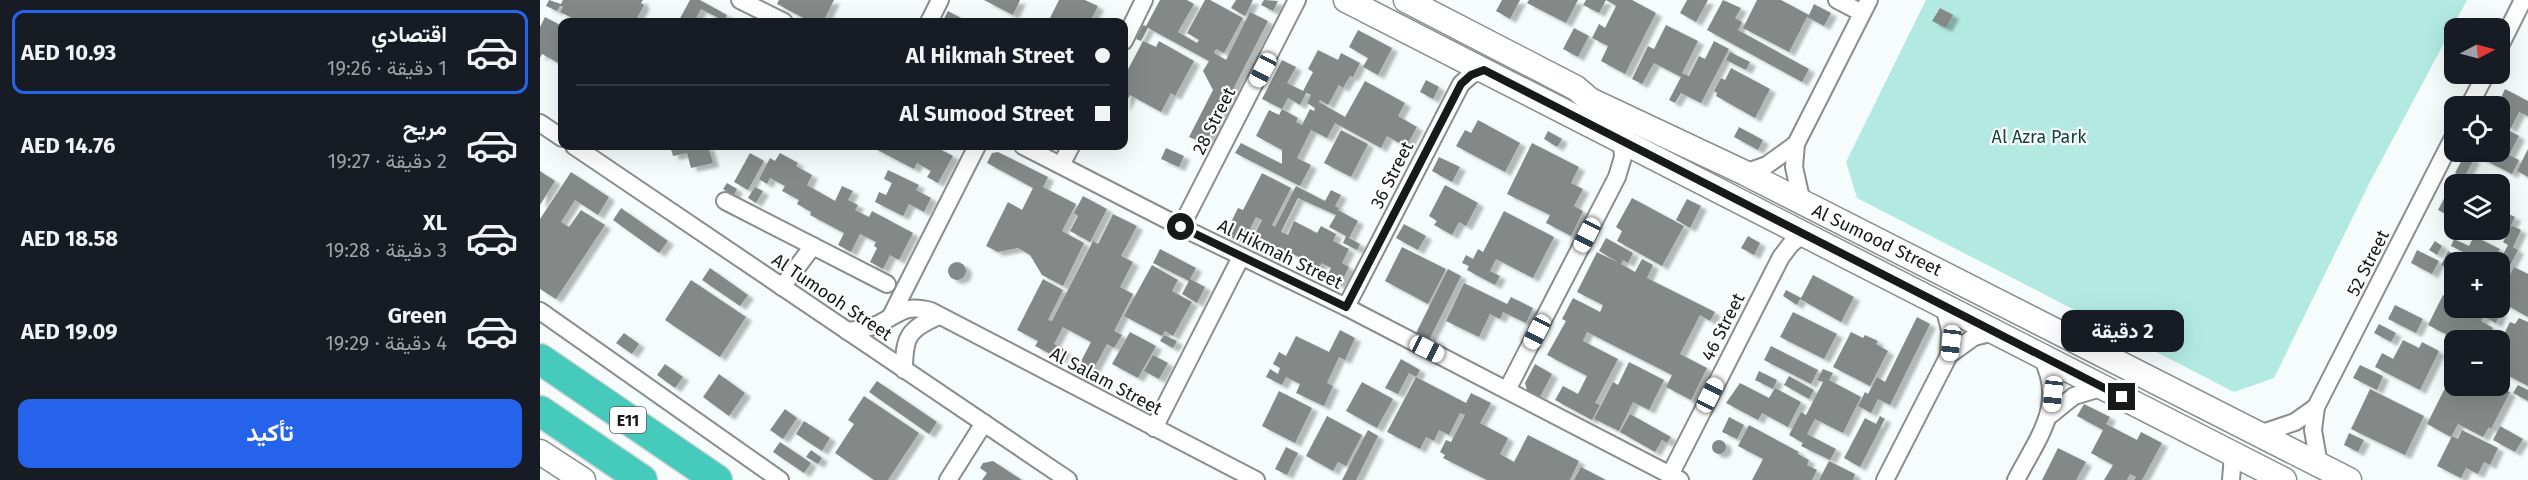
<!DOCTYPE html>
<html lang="ar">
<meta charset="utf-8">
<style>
body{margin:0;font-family:"Fira Sans",Vazirmatn,sans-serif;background:#20242c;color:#f1f3f6;direction:rtl;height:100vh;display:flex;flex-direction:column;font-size:22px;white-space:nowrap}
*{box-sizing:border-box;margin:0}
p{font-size:20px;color:#9ea1a6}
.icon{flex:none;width:33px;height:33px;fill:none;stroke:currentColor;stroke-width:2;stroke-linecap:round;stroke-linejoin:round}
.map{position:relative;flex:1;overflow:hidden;direction:ltr}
.details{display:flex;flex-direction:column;background:#171b24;width:540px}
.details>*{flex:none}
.top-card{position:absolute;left:18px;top:18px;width:570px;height:132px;border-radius:12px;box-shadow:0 6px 24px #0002;direction:rtl;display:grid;align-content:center;height:132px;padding:0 18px;background:#171b24}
.needle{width:39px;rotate:84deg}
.controls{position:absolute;left:1904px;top:18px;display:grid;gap:12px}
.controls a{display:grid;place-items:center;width:66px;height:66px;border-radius:12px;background:#171b24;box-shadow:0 6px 24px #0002;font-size:30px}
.end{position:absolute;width:27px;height:27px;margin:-14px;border:8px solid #181a19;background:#fff;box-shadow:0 0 0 3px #fff}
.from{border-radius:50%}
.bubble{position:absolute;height:42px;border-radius:12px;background:#171b24;box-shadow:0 6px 24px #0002;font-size:20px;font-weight:700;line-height:42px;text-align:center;direction:rtl}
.car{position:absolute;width:18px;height:36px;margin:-18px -9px;border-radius:8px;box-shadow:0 0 4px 2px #0007;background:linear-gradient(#fff 24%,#345 0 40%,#fff 0 76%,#345 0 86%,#fff 0)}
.top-card b{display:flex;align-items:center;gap:21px;height:57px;font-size:22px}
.top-card b+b{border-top:2px solid #363941}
.top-card i{width:15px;height:15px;background:#f1f3f6}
ul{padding:10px 0 0;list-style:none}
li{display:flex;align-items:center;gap:18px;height:84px;margin:0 12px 9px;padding:0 6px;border:3px solid transparent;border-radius:12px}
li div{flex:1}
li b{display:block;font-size:22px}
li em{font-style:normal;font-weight:700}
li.selected{border-color:#2563eb}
li>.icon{width:54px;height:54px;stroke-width:1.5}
.cta{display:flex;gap:12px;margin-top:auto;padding:12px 18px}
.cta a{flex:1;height:69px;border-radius:12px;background:#2563eb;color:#fff;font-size:24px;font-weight:700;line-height:69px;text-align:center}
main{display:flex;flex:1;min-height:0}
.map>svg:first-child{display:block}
.green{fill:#b2eae1}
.building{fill:#848988;filter:url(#shadow)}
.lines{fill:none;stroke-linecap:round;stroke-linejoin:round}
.street-casing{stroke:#898e8d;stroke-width:20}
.secondary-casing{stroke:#898e8d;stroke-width:27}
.highway-casing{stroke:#d5d6d6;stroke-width:33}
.street{stroke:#fff;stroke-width:16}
.secondary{stroke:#fff;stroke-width:24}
.highway{stroke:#46cabb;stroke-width:30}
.route{stroke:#181a19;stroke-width:8}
.labels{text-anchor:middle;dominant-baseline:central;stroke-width:4.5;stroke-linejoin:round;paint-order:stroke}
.shield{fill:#fff;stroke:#5d5f5e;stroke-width:1.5}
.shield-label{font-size:16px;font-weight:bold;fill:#181a19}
.street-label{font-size:18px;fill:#181a19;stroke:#fff}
.park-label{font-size:18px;fill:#10443e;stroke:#fff}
</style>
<main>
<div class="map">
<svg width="1988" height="480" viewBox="0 0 1988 480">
<defs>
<filter id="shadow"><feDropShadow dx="6" dy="4" stdDeviation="1.5" flood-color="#0004"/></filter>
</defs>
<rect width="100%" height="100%" fill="#f6fcfb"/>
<path class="green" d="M1386,0H1927L1830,182L1734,378L1694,392L1317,198L1306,162Z"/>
<g class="building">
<path d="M9,0L21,4L23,0H103L101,3L104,5L95,22H40L20,12L23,7L20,6L17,11L6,6Z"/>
<path d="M150,0H160L187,15L184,21L161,9L154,22H138Z"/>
<path d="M239,0H294L283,22H271L237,4Z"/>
<path d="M444,0H480L473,15Z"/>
<path d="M519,0H545L558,6L550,22H508Z"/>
<path d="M620,0H647L654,4L638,32L657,43L659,40L647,33L665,0H670L703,18L684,53L676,49L674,53L686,60L710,12L728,21L665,144L649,137L673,90L663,71L669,61L608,28L601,41L596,39L603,25L606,26Z"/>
<path d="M696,0H713L705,16L691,8Z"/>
<path d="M724,0L738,1L733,11L721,5Z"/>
<path d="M962,0H980L970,19L956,11Z"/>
<path d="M989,0H1038L1026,23L987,3Z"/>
<path d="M1046,0H1092L1116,13L1085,74L1061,61L1068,46L1052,38L1059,24L1065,28L1076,6L1066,0L1059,13L1043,5Z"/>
<path d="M1147,0H1168L1156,22L1140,13Z"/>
<path d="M1183,0L1201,8L1195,18L1202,22L1198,30L1269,69L1262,82L1167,30Z"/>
<path d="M1217,0H1241L1269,15L1274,4L1291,13L1284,26L1267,17L1249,52L1203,28Z"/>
<path d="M1400,8L1413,15L1406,28L1392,21Z"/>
<path d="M408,11L421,18L419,22H402Z"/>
<path d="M5,17L22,26V65L2,54L0,58V27Z"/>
<path d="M1126,25L1158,41L1142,73L1149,76L1159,56L1165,59L1174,41L1189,49L1161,103L1141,93L1135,103L1129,100L1141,77L1114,63L1102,84L1092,79L1108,46L1114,49Z"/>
<path d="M1034,28L1049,36L1038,57L1023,49Z"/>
<path d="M818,30L852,48L838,75L823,67L828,58L809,47Z"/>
<path d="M603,41L616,47L619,41L654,61L635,96L631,93L621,112L590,95L584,107V77Z"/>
<path d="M778,50L798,60L801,53L820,63L813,77L810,76L803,88L799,85L788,105L780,100L779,102L805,117L825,81L865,103L858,116L877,127L866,147L847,136L841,148L795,123L787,138L771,130L757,158L771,165L760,186L695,153L701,143L742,164V150L716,136L729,110L739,115L742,109L758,118L756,122L762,125L770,109L774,111L775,108L767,103L771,95L766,93L760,105L748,98L742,109L722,99L742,60L756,67L747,83L763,91L773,72L768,69Z"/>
<path d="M1190,52L1210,62L1206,70L1186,60Z"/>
<path d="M1191,68L1230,89L1215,118L1176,96L1177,93L1174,91L1181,78L1185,80Z"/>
<path d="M886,80L899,87L893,99L880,92Z"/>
<path d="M1965,89L1988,101V116L1979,112L1971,128L1959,122V106H1950L1954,99L1959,102Z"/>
<path d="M938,120L980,143L965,172L916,146L925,130L931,133Z"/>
<path d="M1959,125L1979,136L1969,155L1979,160L1972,174L1929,152H1959Z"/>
<path d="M1199,127L1223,140L1218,150L1194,137Z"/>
<path d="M801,130L828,144L811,177L784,163Z"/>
<path d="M1008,131L1022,139L1017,147L1004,139Z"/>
<path d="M992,143L1039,167L1031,183L1043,189L1034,206L1043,211L1031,236L1006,223L1010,215L967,194Z"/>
<path d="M130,146H168L173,163L151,168L147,153L133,156Z"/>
<path d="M330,146H394L413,156L398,183L387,177L391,171L377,163L374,169Z"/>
<path d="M626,148L644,156L639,167L621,159Z"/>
<path d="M1988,149V177L1977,171Z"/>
<path d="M458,152L508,177L503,187L536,204L522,231L544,243L523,286L502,275L490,255L478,248L458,252L446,246L468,202L482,210L493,188L447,163L452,153Z"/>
<path d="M210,153L224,161L208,190L194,182Z"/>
<path d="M240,153L258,163L256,166L272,175L267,185L295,201L302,186L313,191L308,200L318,205L315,210L329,217L332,211L373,233L359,260L350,255L343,269L330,262L337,248L334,246L336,242L320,234L311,252L298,245L304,233L270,215L271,212L257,204L259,200L242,191L245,186L230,178L227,184L219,179L230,158L235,161Z"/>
<path d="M1925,154L1934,159L1924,178L1915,173Z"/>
<path d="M899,157L920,167L912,182L892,171Z"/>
<path d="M348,170L379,185L376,190L391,198L384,212L369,204L363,216L335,202L339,192L346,195L352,183L344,179Z"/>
<path d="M0,171L15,181L0,205Z"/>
<path d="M31,172L69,197L58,215L35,200L21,222L29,227L41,210L65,225L16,299L0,289V219Z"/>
<path d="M722,173L751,188L732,225L735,227L756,186L785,201L791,190L801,195L795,206L799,208L798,210L818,221L809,238L820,244L817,250L803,243L806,236L789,227L796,215L758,198L741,232L748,235L754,221L777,233L781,226L796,234L793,241L809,249L802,263L809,267L800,285L786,278L791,268L782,263L779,267L745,250L741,259L730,253L729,256L709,246L722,220L716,217L703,243L685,234L698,208L703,210Z"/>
<path d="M187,183L197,189L193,196L183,189Z"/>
<path d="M905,185L938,203L926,226L919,222L912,235L894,225L897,221L889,216Z"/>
<path d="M1911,185L1914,187V211L1911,217L1898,210Z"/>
<path d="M215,187L223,191L216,203L208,198Z"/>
<path d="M543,196L567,209L550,242L530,231L538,216L534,213Z"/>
<path d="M1092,198L1144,226L1122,266L1077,241L1082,231L1076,227Z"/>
<path d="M1147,199L1161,206L1150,228L1136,220Z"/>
<path d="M81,208L128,241L119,253L73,220Z"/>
<path d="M964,211L1014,237L993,278L956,259L950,271L960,276L955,285L927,270L929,266L922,263L926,255L933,259L938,249L943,252Z"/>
<path d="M1962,211L1975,217L1971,225L1981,230L1973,247L1978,250L1959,287V262L1968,245L1963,242L1971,226L1959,220Z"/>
<path d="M573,214L597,226L581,256L593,262L580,287L593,294L574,331L582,335L574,348L567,344L551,374L538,367L551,342L523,327L514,344L525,350L520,359L495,346L498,341L477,330L503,279L523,290L508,320L512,321L553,241L558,244Z"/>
<path d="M864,224L886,236L878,250L856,238Z"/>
<path d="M1208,236L1220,243L1214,255L1201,248Z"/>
<path d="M1934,236L1960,249L1953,262H1944L1911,246L1914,239L1929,246Z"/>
<path d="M1066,238L1093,253L1088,263L1083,260L1081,264L1095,272L1102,259L1113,265L1107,278L1175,312L1170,321L1160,315L1140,354L1167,368L1151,400L1126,387L1132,375L1047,332L1043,341L1078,359L1055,403L1060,405L1052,420L1015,400L1023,386L1038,394L1047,376L1007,355L1026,321L1022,319L1033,298L1060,312L1063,305L1037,292L1057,252L1079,263L1059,251Z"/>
<path d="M1895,241L1902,246L1897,255L1889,250Z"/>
<path d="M862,247L906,269L888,304L845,281Z"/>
<path d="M620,249L656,268L650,279L665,287L657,303L642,294L649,281L613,263Z"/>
<path d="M1877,250L1899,261L1892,274L1871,263Z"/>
<path d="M1908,251L1930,262H1914V271L1901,265Z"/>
<circle cx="417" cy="271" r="9"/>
<path d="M612,265L638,280L632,291L652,302L633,336L625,331L622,336L584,316Z"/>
<path d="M1974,267L1988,274V317L1959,301V295Z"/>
<path d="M170,268L208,295L200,306L162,280Z"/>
<path d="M908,269L921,276L889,340L876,333Z"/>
<path d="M1273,275L1314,297L1301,322L1260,299L1257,305L1243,296L1246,290L1261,298Z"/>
<path d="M151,280L206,317L180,357L125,320Z"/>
<path d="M924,283L967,304L971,297L993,308L986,323L963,312L960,319L950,314L939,337L906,321Z"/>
<path d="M1903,295L1914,301V308H1927L1934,311L1935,308H1952L1961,312L1956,323L1944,317L1941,321L1953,328L1946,340H1917L1888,325Z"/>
<path d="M1855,305L1883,319L1876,333L1848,319Z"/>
<path d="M1253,312L1297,334L1284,359L1240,337Z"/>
<path d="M1377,317L1390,324L1350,405L1338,399L1331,413L1318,406L1325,392L1328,394L1337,377L1345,382Z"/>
<path d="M1979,318L1988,322V386L1959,371V344L1970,322L1975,324Z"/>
<path d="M1839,324L1856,333L1851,342L1834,333Z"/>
<path d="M800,330L815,338L805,360L799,357L787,383L793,386L784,406L756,393L760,384L746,377L742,385L726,377L730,369L738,374L740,368L733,364L739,352L746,356L756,336L789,352Z"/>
<path d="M590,332L616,346L598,378L572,364Z"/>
<path d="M1311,332L1323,338L1325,335L1338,341L1336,344L1348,351L1330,386L1293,367Z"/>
<path d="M84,333L99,344L92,354L76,343Z"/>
<path d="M624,335L637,341L633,348L620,341Z"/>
<path d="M1863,340L1879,348L1882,342L1899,351L1880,390L1835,367L1842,353L1853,359Z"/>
<path d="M1231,346L1278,370L1271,384L1224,360Z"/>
<path d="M613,355L628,363L619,379L604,371Z"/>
<path d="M861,359L880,370L876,377L869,373L858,394L845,388Z"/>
<path d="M1089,362L1124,380L1109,410L1093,402L1079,431L1054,419L1073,382L1078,385Z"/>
<path d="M125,364L143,377L135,388L117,375Z"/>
<path d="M995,364L1012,374L1000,397L987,390L985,383Z"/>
<path d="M1820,365L1843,376L1837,390L1813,378Z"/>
<path d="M1283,369L1293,373L1289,380L1321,397L1303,433L1275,419L1267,434L1296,449L1290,460L1261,446L1263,443L1249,435L1261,412L1266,415L1283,382L1277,380Z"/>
<path d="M1219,371L1237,380L1233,389L1215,380Z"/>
<path d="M179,374L205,393L189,416L163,397Z"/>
<path d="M1249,376L1274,390L1269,399L1244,385Z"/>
<path d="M876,377L926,403L931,393L951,403L940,423L968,438L960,454L974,462L988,435L1039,461L1030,480H947L903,458L905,455L900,452L906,440L911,442L925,415L920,413L909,435L899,430L894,441L886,437L880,449L847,432Z"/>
<path d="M337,381L397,422L389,434L329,392Z"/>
<path d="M822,382L853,399L837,428L806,411Z"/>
<path d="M1200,383L1229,398L1235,388L1261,402L1248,427L1222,413L1218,420L1186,403Z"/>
<path d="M1978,385L1988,390V401L1973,393Z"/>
<path d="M1917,386H1958L1970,392L1951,429L1949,427L1943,437L1918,424L1911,437L1887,424L1905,388L1913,392Z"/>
<path d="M1830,389L1884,416L1865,455L1811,429Z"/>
<path d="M739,391L772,408L755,443L722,426Z"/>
<path d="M324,396L379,433L348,480H334L295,453L314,424L308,420Z"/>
<path d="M1544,404L1570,417L1566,424L1597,440L1601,432L1622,443L1602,480H1594L1596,477L1590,474L1587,480H1564L1573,465L1551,453L1563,430L1537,416Z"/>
<path d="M245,409L257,418L243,439L230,430Z"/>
<path d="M1090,414L1131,437L1127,443L1122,440L1115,452L1080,432Z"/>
<path d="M787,416L822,435L806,466L798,462L793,471L766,456Z"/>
<path d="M1340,416L1345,419L1320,467L1304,458L1325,418L1336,424Z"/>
<path d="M1189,417L1204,425L1197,439L1182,432Z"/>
<path d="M264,421L290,438L282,451L256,434Z"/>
<path d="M1209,425L1259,452L1258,454L1269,460L1267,465L1277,470L1272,480H1212L1223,459L1198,446Z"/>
<path d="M1960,426L1983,439L1975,452L1953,440Z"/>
<path d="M828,430L838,436L816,480H802Z"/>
<path d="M1922,430L1958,448L1950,465L1944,462L1938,474L1926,468L1921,478L1897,466L1912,436L1918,439Z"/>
<path d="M1809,433L1824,440L1818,452L1804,445Z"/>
<circle cx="1179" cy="447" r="7"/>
<path d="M240,442L271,463L264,473L233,452Z"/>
<path d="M746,447L758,453L747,475L735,469Z"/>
<path d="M1518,448L1546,462L1536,480H1502Z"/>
<path d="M271,450L282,458L278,464L266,457Z"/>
<path d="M453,461L482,480H442L447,473L440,468L443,463Z"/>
<path d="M1289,461L1315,474L1313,480H1279Z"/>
<path d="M1041,467L1066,480H1034Z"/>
</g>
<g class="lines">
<defs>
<g id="street">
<path d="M200,0L244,22"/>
<path d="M1297,0L1322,13"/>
<path d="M389,22L400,0"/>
<path d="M584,41L604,0"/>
<path d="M1959,48L1983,0"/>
<path d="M1929,106L1946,74"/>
<path d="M0,123L22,138"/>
<path d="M34,146L528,480"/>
<path d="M483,146L641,227L806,307L1140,480"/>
<path d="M521,165L531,146"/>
<path d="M1205,173L1227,165L1256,144"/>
<path d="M185,201L347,284"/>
<path d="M1262,203L1254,167L1256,144L1329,0"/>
<path d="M641,227L757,0"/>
<path d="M242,287L273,246"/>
<path d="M1404,306L1410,330L1409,355"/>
<path d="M806,307L921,84L931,75L943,70"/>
<path d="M0,311L240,480"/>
<path d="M351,316L437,146"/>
<path d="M307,331C317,330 327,329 336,325C359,315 363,303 391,311L716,480"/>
<path d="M364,370C364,337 368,329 399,316"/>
<path d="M967,390L1077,177L1083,157L1082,142"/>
<path d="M1509,416L1534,396L1564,387"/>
<path d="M614,428L701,257"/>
<path d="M1719,434L1755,422L1776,407"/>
<path d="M1779,465L1773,430L1776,407L1914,136"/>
<path d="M1130,475L1241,257L1251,244L1262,235"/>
<path d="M408,480L444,423"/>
<path d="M1345,480L1409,355L1434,337L1454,332"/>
<path d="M1476,480C1498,437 1527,404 1501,356"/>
<path d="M1691,480L1693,455"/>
</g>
<g id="secondary">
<path d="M806,0L1744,480"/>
<path d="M866,0L1036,88L1050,100L1205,173L1809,480"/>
<path d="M0,452L43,480"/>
</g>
<g id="highway">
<path d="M0,359L177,480"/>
<path d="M0,411L102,480"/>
</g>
</defs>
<use href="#street" class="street-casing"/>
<use href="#secondary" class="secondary-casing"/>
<use href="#highway" class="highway-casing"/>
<use href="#street" class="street"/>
<use href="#secondary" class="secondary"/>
<use href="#highway" class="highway"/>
</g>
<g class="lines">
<path class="route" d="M641,227L806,307L921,84L931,75L944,70L1582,397"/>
</g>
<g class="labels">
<rect class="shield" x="70" y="407" width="36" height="26" rx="4.5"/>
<g class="shield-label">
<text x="88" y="420">E11</text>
</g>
<g class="street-label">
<text transform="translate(674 121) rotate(-63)">28 Street</text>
<text transform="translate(852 175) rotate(-63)">36 Street</text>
<text transform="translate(1337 240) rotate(26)">Al Sumood Street</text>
<text transform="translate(740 254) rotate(26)">Al Hikmah Street</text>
<text transform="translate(1828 263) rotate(-63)">52 Street</text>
<text transform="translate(292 297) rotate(34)">Al Tumooh Street</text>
<text transform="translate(1183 327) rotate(-63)">46 Street</text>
<text transform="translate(566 381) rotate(28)">Al Salam Street</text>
</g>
<g class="park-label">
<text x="1499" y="137">Al Azra Park</text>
</g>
</g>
</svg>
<div class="controls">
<a><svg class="needle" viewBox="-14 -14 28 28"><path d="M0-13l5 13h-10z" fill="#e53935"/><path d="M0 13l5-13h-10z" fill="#9ea1a6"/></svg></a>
<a><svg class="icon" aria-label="locate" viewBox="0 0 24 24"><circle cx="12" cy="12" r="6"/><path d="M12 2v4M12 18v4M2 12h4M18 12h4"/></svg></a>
<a><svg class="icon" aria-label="layers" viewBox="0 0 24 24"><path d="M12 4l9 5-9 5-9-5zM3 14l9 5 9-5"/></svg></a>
<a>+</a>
<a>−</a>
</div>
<i class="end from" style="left:641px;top:227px"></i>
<i class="end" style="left:1582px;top:397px"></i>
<div class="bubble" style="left:1521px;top:310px;width:123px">2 دقيقة</div>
<i class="car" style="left:723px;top:70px;rotate:208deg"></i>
<i class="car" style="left:1047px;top:235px;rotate:207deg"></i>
<i class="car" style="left:997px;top:332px;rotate:207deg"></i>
<i class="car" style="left:1411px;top:343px;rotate:187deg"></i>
<i class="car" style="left:887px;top:349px;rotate:117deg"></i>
<i class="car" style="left:1513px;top:394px;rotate:186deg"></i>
<i class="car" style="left:1170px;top:395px;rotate:27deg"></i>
<div class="top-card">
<b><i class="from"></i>Al Hikmah Street</b>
<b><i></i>Al Sumood Street</b>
</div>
</div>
<section class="details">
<ul>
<li class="selected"><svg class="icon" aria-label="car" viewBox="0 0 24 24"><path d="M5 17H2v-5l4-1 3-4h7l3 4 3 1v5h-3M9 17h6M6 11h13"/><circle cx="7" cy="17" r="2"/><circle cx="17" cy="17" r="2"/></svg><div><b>اقتصادي</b><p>1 دقيقة · 19:26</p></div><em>AED 10.93</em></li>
<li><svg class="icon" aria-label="car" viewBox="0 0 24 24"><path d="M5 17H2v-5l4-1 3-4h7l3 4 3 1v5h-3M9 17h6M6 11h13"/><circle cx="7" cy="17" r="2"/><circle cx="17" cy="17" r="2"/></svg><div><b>مريح</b><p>2 دقيقة · 19:27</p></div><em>AED 14.76</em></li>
<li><svg class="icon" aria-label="car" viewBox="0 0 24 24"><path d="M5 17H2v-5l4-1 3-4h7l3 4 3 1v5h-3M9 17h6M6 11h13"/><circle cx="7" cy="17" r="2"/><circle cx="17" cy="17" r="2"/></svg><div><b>XL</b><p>3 دقيقة · 19:28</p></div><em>AED 18.58</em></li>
<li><svg class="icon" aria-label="car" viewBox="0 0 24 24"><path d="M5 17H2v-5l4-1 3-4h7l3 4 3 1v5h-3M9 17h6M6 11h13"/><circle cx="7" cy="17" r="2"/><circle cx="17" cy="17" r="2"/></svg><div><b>Green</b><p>4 دقيقة · 19:29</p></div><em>AED 19.09</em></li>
</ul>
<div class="cta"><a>تأكيد</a></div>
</section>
</main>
